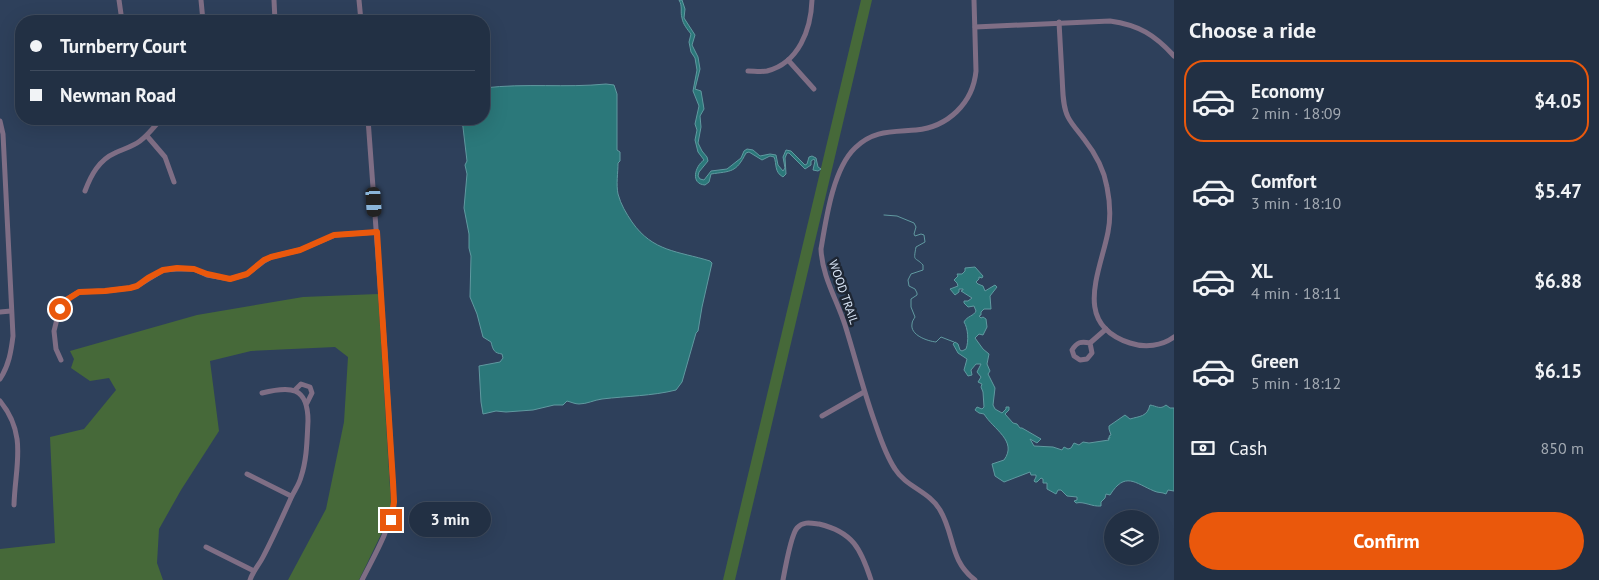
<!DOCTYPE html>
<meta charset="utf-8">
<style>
body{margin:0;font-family:"PT Sans",sans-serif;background:#2e3c4f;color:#f1f3f6;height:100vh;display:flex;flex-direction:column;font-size:19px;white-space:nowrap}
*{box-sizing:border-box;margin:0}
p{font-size:16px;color:#a2a9b2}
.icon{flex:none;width:28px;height:28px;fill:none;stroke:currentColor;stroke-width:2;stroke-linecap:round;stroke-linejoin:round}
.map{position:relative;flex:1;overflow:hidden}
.drawer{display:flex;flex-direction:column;background:#223044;width:425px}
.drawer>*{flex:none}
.banner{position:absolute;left:15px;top:15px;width:475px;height:110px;border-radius:20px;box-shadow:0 5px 20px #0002,0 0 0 1px #3f4b5d;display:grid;align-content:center;height:110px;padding:0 15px;background:#223044}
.fabs{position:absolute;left:1104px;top:510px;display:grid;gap:10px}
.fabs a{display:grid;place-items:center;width:55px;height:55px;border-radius:50%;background:#223044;box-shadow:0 5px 20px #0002,0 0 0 1px #3f4b5d;font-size:25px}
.end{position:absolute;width:22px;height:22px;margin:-11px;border:6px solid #ea580c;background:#fff;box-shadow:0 0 0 2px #fff}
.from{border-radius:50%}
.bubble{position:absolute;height:35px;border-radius:18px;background:#223044;box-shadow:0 5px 20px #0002,0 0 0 1px #3f4b5d;font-size:16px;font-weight:700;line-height:35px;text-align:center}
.car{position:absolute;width:15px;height:30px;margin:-15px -8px;border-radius:6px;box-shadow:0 0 4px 1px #0007;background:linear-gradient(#222 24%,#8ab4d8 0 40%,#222 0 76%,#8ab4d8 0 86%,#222 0)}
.banner b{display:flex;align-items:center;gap:18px;height:48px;font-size:19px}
.banner b+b{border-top:1px solid #3f4b5d}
.banner i{width:12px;height:12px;background:#f1f3f6}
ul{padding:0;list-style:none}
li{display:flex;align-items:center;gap:15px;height:82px;margin:0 10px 8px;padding:0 5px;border:2px solid transparent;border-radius:20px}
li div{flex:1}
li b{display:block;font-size:19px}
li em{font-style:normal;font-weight:700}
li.selected{border-color:#ea580c}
li>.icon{width:45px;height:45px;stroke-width:1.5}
h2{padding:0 15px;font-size:22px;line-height:60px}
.pay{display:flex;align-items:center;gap:12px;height:55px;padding:0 15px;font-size:19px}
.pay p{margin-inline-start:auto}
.action{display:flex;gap:10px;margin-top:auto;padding:10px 15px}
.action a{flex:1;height:58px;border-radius:30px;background:#ea580c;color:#fff;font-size:20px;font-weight:700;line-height:58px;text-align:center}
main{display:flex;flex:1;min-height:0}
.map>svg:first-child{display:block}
.green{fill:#466939}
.water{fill:#2b787a;stroke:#6099a0}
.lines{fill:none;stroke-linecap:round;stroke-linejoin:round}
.stream{stroke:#6099a0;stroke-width:1}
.minor{stroke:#7f6e85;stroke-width:5}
.route{stroke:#ea580c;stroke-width:6}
.labels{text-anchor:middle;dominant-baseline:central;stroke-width:5;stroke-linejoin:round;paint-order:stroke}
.street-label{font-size:12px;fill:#dae6f7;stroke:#1e2633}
</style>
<main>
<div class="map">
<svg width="1174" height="580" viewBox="0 0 1174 580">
<rect width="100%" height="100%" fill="#2e405b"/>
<g class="green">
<path d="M861,0H872L735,580H723Z"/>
<path d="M378,294L391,504L387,522L359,580H288L326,509L344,422L348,357L335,347L251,351L210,361L219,431L181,490L159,529L157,563L163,580H0V549L55,543L50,437L84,429L116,390L109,378L90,381L71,368L74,359L70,351L197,315L303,297Z"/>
</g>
<g class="water">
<path d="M679,0H682L685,9L684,18L695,35L692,45L698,57L700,69L695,89L701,91L704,109L700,116L701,127L698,143L702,151L707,157L708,161L699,172L698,176L700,179L704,180L711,171L727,169L741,158L744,151L747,149L753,150L760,156L770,154L776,155L778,165L783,171L785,168L783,157L786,150L791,151L805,165L807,164L809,157L812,156L816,158L818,167L821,169L818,171L813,170L815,161L814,159L811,161V165L805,169L789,153H787L785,158L786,174L783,177C774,172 777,164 774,157L770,156L762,160L749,152L746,153C736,173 731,171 711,174L709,182L705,185C690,184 695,166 704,160L698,152L695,140L697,130L695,124L699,106L693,91L697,70L695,58L691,52L689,42L691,34C687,29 683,24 682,18C680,11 683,7 679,0Z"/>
<path d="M606,84L614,85L617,94V150L620,152V161L618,163C618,173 616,184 618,194C621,205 626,213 632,222C653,252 678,251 710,261L712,263L702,307L698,331L696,333L682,382L676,390C652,396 627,396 602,399C594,400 587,404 579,404C575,404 571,402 567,401L563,405H554L533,410L506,412L496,411L483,414L481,402L479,366L500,362L503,358L502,354C494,353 493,350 491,342L483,337L477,314L470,297L471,256L469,248V234L464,208L467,174L465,165L467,161L462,119H484V88C525,83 566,88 606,84Z"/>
<path d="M975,267L983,276L982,278L979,277V279L976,282L978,284L983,286L985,291L995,285L997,287L990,296L991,309H984L981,312V315L979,316L981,318L983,317L986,319L987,327L983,335L979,334L975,338L983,349L989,354L987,364L990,371L988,374L995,388L993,405L995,409L1002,413L1006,409V407H1009V410L1005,414L1013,423L1017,424L1020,428H1022L1041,439L1037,443L1030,439L1034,446L1053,447L1062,450L1064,447L1068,449L1071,448L1074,443L1079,445L1083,442L1089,443L1109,440L1108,438H1110L1109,436L1111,435L1109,429V426L1125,415L1130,419C1140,416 1147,417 1150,405C1157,406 1160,410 1166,405L1170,408H1174V491L1168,490L1166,494C1162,492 1158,493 1154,491C1135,483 1125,471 1110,495L1106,494L1105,498L1101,502V506C1092,507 1084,501 1076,503L1074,501L1077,500V497L1067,496L1061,490H1058L1056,494L1047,489V483H1043V479L1041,478L1037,482H1035L1034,481L1036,477V475H1031L1030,472L1004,482L995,476L992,464L1004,460C1018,441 993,429 984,414L979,413L975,410L977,407L982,409L984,407L983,392L981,387L982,384L978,382L981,377L977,372L981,364H976L971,370L972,375L968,376L964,370L967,359L958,353L953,344L955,342L958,344L960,350L962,351L966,349C969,341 968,328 964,322C967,316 974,316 976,311L974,306L968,307L964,303V301H968L972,298L961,291L963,290V289H959V292L955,295L950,289L958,286L957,283L954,280L958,276L957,274H962L965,271V268Z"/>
</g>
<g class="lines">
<path class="stream" d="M884,215L897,216L914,223L916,227L914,234L915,236L921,234L924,235L925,242L916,247C913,263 915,256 923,265V270L911,274L908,280L909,286L915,289L917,293V295L911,299V307L915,317C914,319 912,321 912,324C910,335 927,341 936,342L941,337L954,342"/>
<g class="minor">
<path d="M119,0L122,21"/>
<path d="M201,0L203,21"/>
<path d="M274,0L275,21"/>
<path d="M359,0L361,21"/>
<path d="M974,0L976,71C973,103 948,127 916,130C892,132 873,130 855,148C833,169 826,219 821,249C822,276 837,300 845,325C855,357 863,389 874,420C880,437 885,454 895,469C906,487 929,491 940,510C955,535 949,560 975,580"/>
<path d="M1059,22C1060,40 1061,58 1062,76C1063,89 1062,105 1068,117C1072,125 1079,132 1084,139C1095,153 1104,169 1107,187C1110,202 1111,217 1108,232C1100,273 1072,324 1130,343C1145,348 1162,346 1174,337"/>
<path d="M975,27L1110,21C1139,25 1155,35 1174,56"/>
<path d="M788,60L814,89"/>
<path d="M748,71C754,71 761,72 767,71C799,63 811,29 812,0"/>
<path d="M0,121L3,134L13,336C11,352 9,365 0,379"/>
<path d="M147,136L165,157L174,182"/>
<path d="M85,191C91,175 99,160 115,153C123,149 132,147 140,141C148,135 154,127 161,119"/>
<path d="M0,312L11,311"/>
<path d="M1090,343L1092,353L1087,359L1080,360L1074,356L1072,350C1077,342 1081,341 1090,343L1106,329"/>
<path d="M61,360L56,349L54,331L57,319L60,309L67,299L79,292L105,291L130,288L137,286L163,270L177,269H194L207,275L230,279L247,274L264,261L271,257L300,250L335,235L377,232"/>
<path d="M295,390L301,384L310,387L312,393L307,403"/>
<path d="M0,401C28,435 15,466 14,505"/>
<path d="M822,416L864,392"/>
<path d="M247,474L291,496"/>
<path d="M206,547L254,571"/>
<path d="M250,580C253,571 259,565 263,557C273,538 282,518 291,498C294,491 299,485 301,477C307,459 307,440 308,421C308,386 290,386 262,393"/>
<path d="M362,580C375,554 389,532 394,502L385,352L368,119"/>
<path d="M783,580C785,569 791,535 797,528C803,521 811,523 819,524C853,532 861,549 871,580"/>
</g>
</g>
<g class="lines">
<path class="route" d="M60,309L68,299L79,292L105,291L130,288L137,286L148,278L163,270L177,268L194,269L207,274L230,279L247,274L264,260L271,257L300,250L334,235L377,232L393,482L394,502L391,520"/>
</g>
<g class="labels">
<g class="street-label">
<text transform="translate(844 292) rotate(71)">WOOD TRAIL</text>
</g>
</g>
</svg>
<div class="fabs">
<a><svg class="icon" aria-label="layers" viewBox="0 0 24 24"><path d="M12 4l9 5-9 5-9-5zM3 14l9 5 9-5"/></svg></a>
</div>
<i class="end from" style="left:60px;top:309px"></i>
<i class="end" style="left:391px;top:520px"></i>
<div class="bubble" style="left:409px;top:502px;width:82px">3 min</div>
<i class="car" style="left:374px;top:202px;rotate:176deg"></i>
<div class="banner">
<b><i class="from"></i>Turnberry Court</b>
<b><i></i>Newman Road</b>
</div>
</div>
<section class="drawer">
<h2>Choose a ride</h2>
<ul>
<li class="selected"><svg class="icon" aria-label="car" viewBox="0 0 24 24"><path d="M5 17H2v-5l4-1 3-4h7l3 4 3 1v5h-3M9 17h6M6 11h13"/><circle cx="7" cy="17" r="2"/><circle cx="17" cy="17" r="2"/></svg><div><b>Economy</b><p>2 min · 18:09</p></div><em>$4.05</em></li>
<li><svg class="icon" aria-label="car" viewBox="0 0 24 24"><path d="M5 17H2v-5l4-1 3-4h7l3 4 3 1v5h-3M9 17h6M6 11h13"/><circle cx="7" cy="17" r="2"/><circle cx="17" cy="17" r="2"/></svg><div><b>Comfort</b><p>3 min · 18:10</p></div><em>$5.47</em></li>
<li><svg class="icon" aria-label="car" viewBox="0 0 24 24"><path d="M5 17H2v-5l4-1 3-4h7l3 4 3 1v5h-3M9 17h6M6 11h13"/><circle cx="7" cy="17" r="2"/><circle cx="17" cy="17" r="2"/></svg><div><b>XL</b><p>4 min · 18:11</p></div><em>$6.88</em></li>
<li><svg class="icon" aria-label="car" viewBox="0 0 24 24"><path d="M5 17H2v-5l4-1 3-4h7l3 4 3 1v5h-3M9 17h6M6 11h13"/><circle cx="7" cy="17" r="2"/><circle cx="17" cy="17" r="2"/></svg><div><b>Green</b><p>5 min · 18:12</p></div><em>$6.15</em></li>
</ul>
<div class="pay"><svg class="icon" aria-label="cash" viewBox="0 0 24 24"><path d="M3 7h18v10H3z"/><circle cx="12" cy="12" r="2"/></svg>Cash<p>850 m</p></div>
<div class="action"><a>Confirm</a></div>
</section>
</main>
